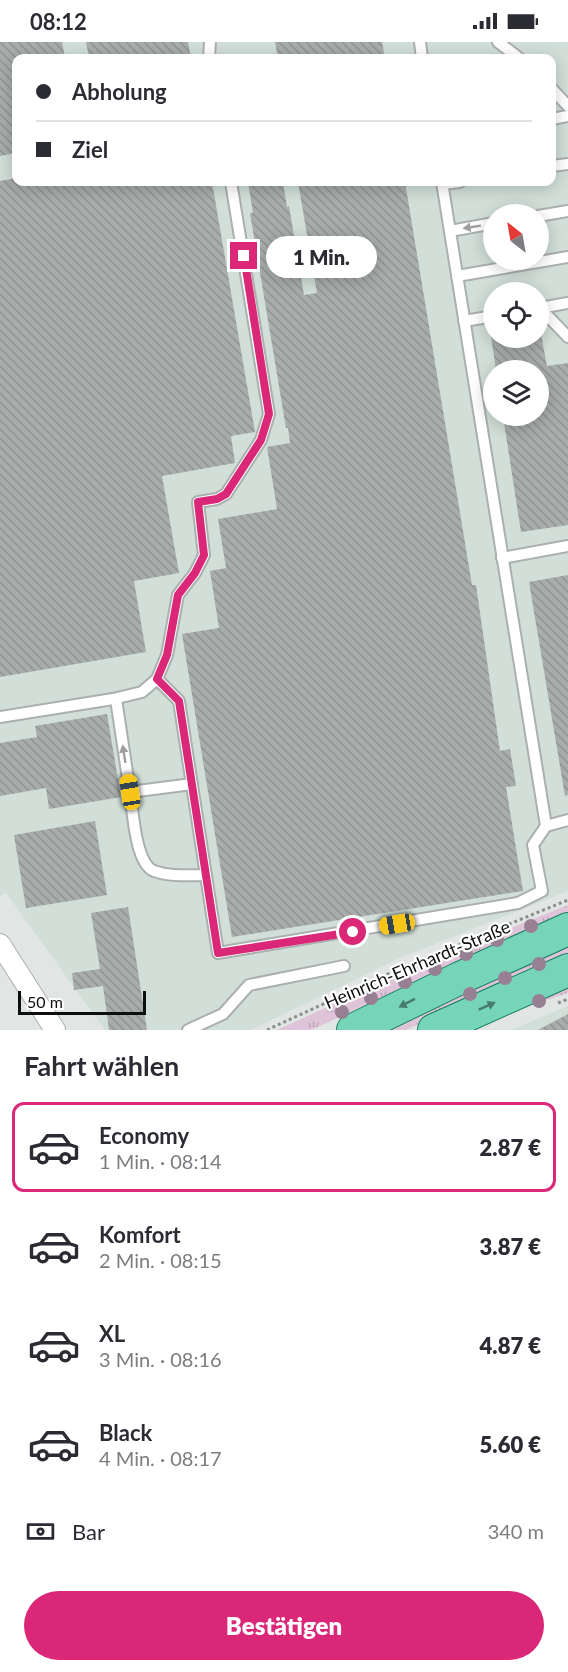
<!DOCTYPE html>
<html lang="de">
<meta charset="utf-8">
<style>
body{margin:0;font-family:Lato,sans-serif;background:#f7f7f7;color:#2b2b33;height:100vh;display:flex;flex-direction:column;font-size:22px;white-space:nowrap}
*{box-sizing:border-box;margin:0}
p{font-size:20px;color:#7c7c81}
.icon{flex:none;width:33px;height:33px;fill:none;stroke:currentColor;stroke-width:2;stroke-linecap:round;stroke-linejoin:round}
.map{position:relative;height:988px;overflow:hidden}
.details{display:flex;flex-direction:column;background:#fff;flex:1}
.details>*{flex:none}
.guide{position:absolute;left:12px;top:12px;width:544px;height:132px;border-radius:12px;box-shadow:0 3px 15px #0003;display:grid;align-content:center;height:132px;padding:0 24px;background:#fff}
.needle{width:39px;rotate:329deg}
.controls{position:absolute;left:483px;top:162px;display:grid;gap:12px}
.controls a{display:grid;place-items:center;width:66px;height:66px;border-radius:50%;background:#fff;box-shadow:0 3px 15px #0003;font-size:30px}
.scale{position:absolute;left:18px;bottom:15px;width:128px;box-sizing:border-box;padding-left:6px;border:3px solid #0d0f0e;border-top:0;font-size:16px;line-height:21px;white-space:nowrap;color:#0d0f0e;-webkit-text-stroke:4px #fff;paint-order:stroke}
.end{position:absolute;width:27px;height:27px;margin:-14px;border:8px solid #db2777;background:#fff;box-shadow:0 0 0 3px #fff}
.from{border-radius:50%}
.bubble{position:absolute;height:42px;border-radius:21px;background:#fff;box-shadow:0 3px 15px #0003;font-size:20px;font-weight:800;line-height:42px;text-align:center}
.car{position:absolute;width:18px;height:36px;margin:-18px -9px;border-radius:8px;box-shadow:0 0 4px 2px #0007;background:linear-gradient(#f5c518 24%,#345 0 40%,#f5c518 0 76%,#345 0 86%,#f5c518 0)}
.guide b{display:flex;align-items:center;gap:21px;height:57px;font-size:22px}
.guide b+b{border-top:2px solid #e1e1e2}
.guide i{width:15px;height:15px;background:#2b2b33}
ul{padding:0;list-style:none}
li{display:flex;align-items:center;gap:18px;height:90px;margin:0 12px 9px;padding:0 12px;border:3px solid transparent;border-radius:12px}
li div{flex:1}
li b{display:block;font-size:22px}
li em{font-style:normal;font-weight:800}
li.current{border-color:#db2777}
li>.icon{width:54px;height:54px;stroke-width:1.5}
h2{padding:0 24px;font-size:27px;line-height:72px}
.pay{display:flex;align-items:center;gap:15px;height:66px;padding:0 24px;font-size:22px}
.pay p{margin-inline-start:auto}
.button{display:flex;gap:12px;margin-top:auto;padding:12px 24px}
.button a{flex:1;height:69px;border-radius:36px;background:#db2777;color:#fff;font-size:24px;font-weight:800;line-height:69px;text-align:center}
.status{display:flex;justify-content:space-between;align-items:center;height:42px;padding:0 30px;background:#fff;direction:ltr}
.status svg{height:16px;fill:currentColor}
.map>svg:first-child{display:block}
.built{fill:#d1dfd8;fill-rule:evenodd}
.grass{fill:url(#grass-tufts)}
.building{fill:url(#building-back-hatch)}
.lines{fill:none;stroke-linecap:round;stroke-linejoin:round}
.lane-casing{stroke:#abb0ae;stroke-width:14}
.street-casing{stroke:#abb0ae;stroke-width:22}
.primary-casing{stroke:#167e5d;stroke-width:34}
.path{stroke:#8a8e8c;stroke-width:3;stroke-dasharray:3 3;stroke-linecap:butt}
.lane{stroke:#fff;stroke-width:10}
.street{stroke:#fff;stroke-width:20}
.primary{stroke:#76d5b8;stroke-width:32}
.tree{fill:#978094}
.oneway{fill:#9e9f9f}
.oneway2{fill:#477c6c}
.route{stroke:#db2777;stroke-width:8}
.labels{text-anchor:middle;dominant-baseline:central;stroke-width:4.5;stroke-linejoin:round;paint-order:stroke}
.street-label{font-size:18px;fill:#0d0f0e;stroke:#fff}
</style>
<div class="status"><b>08:12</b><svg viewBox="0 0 49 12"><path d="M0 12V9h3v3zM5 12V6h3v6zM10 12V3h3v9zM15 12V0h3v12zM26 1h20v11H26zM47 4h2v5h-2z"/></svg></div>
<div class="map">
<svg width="568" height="988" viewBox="0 0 568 988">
<defs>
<pattern id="grass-tufts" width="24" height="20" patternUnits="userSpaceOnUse" patternTransform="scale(1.5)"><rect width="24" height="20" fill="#dfc4d9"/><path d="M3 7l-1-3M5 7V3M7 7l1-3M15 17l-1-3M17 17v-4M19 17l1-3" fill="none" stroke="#bea7b9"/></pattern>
<pattern id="building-back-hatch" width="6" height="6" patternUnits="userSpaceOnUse" patternTransform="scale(1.5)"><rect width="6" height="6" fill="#a8adab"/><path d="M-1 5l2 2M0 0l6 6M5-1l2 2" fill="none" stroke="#8f9492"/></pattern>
</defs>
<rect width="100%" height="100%" fill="#e1e6e4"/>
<g class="built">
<path d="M0,0H568V849L400,916L251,988H105L6,851L0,854ZM16,16H552V140H16ZM494,172H538V218H494ZM494,250H538V296H494ZM494,328H538V374H494Z"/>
<path d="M568,964V988H511L525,982Z"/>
</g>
<g class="grass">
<path d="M568,863V872L469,915L320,984L310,988H277L430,918Z"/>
<path d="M568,902V917L473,957L406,988H393L417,976L436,964Z"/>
<path d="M568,946V951L505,972Z"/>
</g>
<g class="building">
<path d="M0,0H62L65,16H16V111L0,114Z"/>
<path d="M86,0H188L191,16H89Z"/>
<path d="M275,0H382L385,16H278Z"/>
<path d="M16,136V140H212L255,390L231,394L235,421L162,434L179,531L134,539L146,610L0,635V139Z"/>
<path d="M248,140H283L287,165L289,164L304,253L317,251L298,140H405L472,543H476L500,709L510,707L516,744L506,745L523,849L232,895L182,592L219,586L210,529L226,526L218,477L277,467L267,405L290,401L288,386H286L250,171H253Z"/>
<path d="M538,276L547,324L568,321V483L521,490L503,374H538V328H496L489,281L494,280V296H538Z"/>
<path d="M568,533V753L565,754L529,540Z"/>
<path d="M107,672L121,755L49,767L46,746L0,754V701L37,695L35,684Z"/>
<path d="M95,779L107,853L26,866L14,793Z"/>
<path d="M128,865L147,988H109L103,944L74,948L72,931L100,927L91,871Z"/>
<path d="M568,972V988H538Z"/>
</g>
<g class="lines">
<defs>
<g id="lane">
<path d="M420,0L422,16"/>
<path d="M498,0L519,16"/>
<path d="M209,16L210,0"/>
<path d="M552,47L568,64"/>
<path d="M552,77L568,74"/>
<path d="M552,124L568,122"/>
<path d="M442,140L546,784L568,778"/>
<path d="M442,142L460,140"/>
<path d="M538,174L568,169"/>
<path d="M450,189L494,181"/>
<path d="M457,234L568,215"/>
<path d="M538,266H540L568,295"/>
<path d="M540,266L568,261"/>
<path d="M464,279L494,274"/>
<path d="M502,516L568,504"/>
<path d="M157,637L179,659L218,911L518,861L542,849L533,803L546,784"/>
<path d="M116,657L130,750L192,742"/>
<path d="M0,675L113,657L142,650L157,637L167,613L178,553L195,531L204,513L198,460L217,457L226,452L261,398L269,372L231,140"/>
<path d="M130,750C133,769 135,821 154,829C170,835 190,833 206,833"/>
<path d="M188,988L223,972L249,943L344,924"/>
</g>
<path id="street" d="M0,902L55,988"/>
<g id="primary">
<path d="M353,988L460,936L568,887"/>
<path d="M434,988L568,928"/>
</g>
</defs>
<use href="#lane" class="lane-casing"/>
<use href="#street" class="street-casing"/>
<use href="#primary" class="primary-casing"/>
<g class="path">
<path d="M558,961L568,957"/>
<path d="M267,988L399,927L568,858"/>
</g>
<use href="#lane" class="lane"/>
<use href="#street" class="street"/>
<use href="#primary" class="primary"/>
</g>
<g class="tree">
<circle cx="531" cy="884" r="7"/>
<circle cx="497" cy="898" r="7"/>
<circle cx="466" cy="912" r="7"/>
<circle cx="539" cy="922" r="7"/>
<circle cx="435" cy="927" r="7"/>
<circle cx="505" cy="936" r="7"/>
<circle cx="405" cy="940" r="7"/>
<circle cx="470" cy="952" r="7"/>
<circle cx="371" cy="956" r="7"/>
<circle cx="539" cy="959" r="7"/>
<circle cx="342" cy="970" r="7"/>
</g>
<defs><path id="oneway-solid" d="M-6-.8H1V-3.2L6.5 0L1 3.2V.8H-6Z" transform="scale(1.5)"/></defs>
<g class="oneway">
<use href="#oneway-solid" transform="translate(472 185) rotate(171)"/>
<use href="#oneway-solid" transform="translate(124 712) rotate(-99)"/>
</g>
<g class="oneway2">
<use href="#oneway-solid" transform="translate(407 961) rotate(153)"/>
<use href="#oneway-solid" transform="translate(487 964) rotate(-24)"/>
</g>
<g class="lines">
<path class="route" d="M244,214L269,372L261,398L226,452L217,457L198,460L204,513L195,531L178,553L167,613L157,637L179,659L218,911L353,890"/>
</g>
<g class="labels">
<g class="street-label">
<text transform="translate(417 922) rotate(-23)">Heinrich-Ehrhardt-Straße</text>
</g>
</g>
</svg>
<div class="controls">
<a><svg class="needle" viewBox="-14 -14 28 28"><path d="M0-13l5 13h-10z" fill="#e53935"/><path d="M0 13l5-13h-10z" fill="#7c7c81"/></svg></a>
<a><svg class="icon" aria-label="locate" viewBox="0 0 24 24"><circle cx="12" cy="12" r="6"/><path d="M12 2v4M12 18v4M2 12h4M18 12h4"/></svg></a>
<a><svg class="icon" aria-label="layers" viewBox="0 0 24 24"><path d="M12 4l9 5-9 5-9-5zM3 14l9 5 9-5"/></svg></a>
</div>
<div class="scale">50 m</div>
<i class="end from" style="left:353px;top:890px"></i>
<i class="end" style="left:244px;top:214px"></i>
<div class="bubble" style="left:266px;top:194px;width:111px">1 Min.</div>
<i class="car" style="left:130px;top:750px;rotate:351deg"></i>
<i class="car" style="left:397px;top:882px;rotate:261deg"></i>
<div class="guide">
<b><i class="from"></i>Abholung</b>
<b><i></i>Ziel</b>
</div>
</div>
<section class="details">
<h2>Fahrt wählen</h2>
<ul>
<li class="current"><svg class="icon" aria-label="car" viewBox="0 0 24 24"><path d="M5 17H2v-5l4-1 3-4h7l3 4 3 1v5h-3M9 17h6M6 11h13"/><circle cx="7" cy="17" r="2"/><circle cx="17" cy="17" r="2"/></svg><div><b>Economy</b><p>1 Min. · 08:14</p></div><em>2.87 €</em></li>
<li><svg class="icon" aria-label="car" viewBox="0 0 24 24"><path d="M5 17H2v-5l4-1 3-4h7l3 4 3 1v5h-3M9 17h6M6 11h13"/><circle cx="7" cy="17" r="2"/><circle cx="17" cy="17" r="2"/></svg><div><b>Komfort</b><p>2 Min. · 08:15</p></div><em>3.87 €</em></li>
<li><svg class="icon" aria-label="car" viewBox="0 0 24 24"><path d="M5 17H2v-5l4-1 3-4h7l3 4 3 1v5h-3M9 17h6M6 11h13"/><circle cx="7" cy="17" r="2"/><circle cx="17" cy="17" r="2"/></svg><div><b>XL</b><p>3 Min. · 08:16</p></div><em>4.87 €</em></li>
<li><svg class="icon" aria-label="car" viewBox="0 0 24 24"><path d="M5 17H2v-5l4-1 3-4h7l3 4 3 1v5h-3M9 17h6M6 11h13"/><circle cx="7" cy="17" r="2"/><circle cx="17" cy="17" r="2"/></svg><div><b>Black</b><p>4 Min. · 08:17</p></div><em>5.60 €</em></li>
</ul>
<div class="pay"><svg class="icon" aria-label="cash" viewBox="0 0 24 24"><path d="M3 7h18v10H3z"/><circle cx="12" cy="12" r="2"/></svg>Bar<p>340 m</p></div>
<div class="button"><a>Bestätigen</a></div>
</section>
